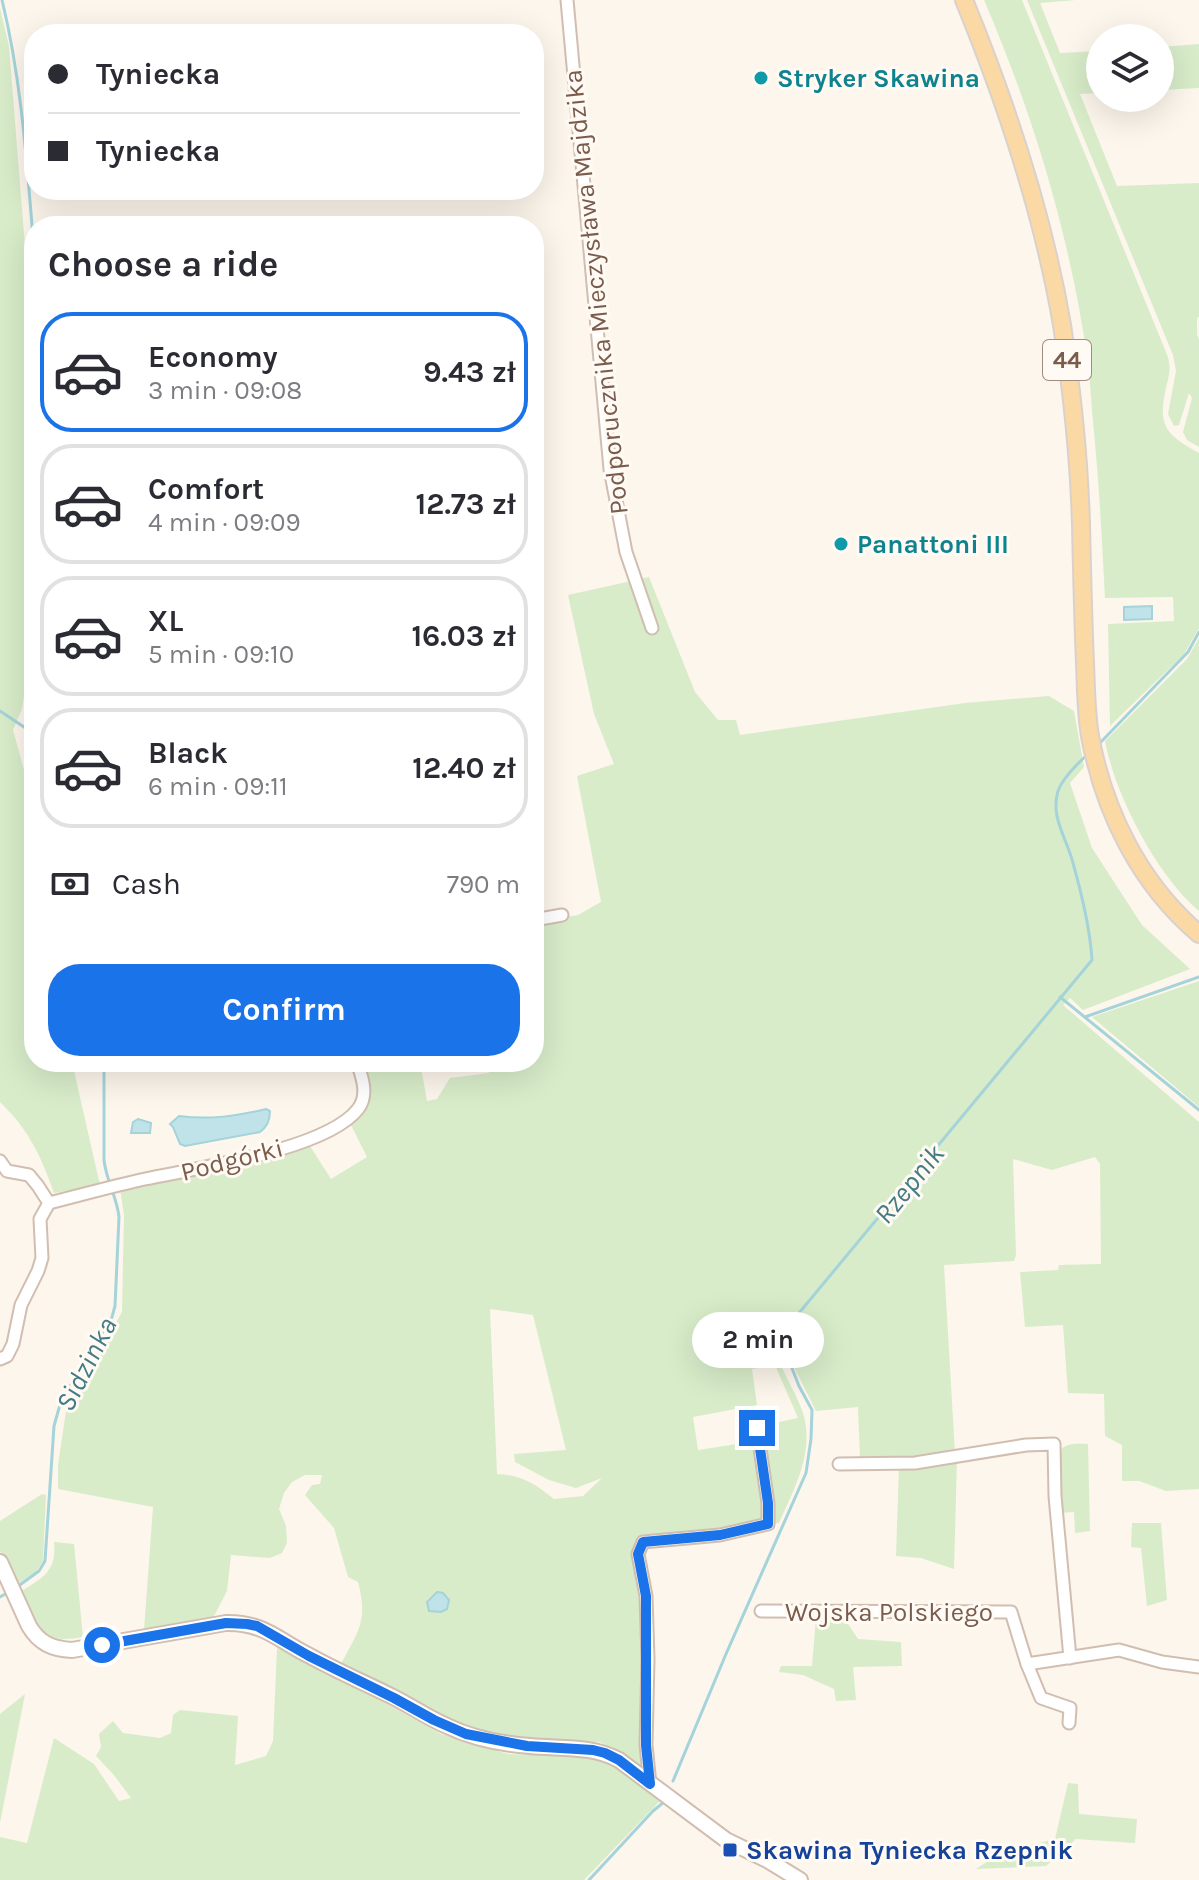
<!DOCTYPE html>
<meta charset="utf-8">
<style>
body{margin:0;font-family:Karla,sans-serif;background:#f2f2f3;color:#2b2b33;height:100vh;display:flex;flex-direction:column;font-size:30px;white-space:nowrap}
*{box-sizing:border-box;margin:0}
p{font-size:26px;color:#7c7c81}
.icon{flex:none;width:44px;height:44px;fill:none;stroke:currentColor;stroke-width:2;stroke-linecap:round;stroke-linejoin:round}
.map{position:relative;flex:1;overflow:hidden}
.details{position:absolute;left:24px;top:216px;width:520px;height:856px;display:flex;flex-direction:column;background:#fff;border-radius:32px;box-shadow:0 8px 32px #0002}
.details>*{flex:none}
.guide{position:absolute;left:24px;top:24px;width:520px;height:176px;border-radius:32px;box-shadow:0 8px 32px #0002;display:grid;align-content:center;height:176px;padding:0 24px;background:#fff}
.controls{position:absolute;left:1086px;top:24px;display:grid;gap:16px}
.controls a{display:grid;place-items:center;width:88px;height:88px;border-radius:50%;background:#fff;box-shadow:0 8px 32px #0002;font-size:40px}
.end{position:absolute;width:36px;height:36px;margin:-18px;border:10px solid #1a73e8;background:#fff;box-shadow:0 0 0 4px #fff}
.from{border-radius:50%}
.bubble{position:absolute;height:56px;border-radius:28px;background:#fff;box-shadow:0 8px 32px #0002;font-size:26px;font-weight:700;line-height:56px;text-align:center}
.guide b{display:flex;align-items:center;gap:28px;height:76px;font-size:30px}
.guide b+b{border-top:2px solid #e1e1e2}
.guide i{width:20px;height:20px;background:#2b2b33}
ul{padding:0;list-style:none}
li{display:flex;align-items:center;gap:24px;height:120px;margin:0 16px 12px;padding:0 8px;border:4px solid #e1e1e2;border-radius:32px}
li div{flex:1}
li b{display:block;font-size:30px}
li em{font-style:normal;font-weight:700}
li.active{border-color:#1a73e8}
li>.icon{width:72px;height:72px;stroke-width:1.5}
h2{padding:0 24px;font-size:36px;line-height:96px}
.pay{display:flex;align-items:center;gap:20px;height:88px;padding:0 24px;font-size:30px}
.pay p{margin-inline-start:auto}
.cta{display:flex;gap:16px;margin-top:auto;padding:16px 24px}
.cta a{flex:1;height:92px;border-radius:32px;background:#1a73e8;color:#fff;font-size:32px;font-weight:700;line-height:92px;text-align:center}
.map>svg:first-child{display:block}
.green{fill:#d8ecc9;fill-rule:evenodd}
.water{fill:#bfe3e8;stroke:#a5d3da;stroke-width:2}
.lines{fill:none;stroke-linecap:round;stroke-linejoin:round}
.stream{stroke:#a5d3da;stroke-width:3}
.minor-casing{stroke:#d1beb0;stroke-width:15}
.tertiary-casing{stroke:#d1beb0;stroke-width:18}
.primary-casing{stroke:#dad1cd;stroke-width:20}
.minor{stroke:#fff;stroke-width:11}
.tertiary{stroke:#fff;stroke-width:14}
.primary{stroke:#fbd9a5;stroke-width:16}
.route{stroke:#1a73e8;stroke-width:10}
.culture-dot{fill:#0f9aa8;stroke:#fffaf3;stroke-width:3}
.transit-dot{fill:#1a4fb4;stroke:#fffaf3;stroke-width:3}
.labels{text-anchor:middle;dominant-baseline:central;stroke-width:6;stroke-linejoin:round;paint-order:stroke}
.shield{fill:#fffaf3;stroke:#a28b7f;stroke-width:2}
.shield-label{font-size:24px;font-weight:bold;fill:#7a5c4d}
.culture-label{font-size:26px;font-weight:bold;fill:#0d838f;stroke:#fffaf3;text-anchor:start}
.street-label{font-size:26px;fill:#7a5c4d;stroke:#fffaf3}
.transit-label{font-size:26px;font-weight:bold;fill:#164399;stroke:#fffaf3;text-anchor:start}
.water-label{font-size:28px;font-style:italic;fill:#437c86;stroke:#fffaf3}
</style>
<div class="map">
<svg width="1199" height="1880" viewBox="0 0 1199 1880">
<rect width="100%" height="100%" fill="#fdf6ec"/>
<g class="green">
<path d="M984,0H1022L1168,357C1171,371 1169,375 1166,388C1157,427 1167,435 1199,453V628L1184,654L1110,726L1108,624L1174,621L1173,597L1105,598C1102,540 1099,481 1093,422C1091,400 1090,378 1087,356C1069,233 1033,114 984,0Z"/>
<path d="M1027,0H1076L1040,3L1060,53L1100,51V93L1080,94L1117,186L1199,183V317L1197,318V334L1199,340V447L1187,440L1183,432L1192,398L1189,393L1179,425L1174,426L1168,414L1176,371L1173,355Z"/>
<path d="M0,8L9,46L34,359V680L26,682L22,709L13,730L34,806V1062H72L100,1185L54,1193C41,1156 29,1130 0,1102Z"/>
<path d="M1199,44V88L1160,90V47Z"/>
<path d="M649,577L695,692L718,720H736L740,735L965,703L1049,696L1074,711L1084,767L1070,783L1092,848L1142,925L1190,969L1083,1010L1070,998L1063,1005L1199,1122V1489L1166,1491L1139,1481H1122V1445L1105,1436L1104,1394L1068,1393L1063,1325L1025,1327L1020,1272L1058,1270L1059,1265L1101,1264L1100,1164L1095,1157L1052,1170L1013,1159L1016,1255L1014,1261L944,1265L955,1453L917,1460H860L858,1407L816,1411L791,1361H779C786,1378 797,1395 803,1413C815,1452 794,1489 779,1523L641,1542L633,1549L640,1590L648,1779L623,1754L600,1742L533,1740L486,1731L456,1723L341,1664C359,1630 368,1621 358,1582L348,1577L334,1528L305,1495L312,1485L320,1484L322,1475H305L292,1482L284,1493L279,1509L286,1526L287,1543L282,1553L270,1558L231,1555L227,1591L213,1618L144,1630L153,1507L58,1489V1465L66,1411L122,1312L124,1215L120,1189L167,1182L310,1146L331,1179L367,1157L351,1125L368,1100L361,1062H420L427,1101L437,1099L450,1078L489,1073L487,1062H534V923L578,915L601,902L577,776L614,764L594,714L568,595ZM490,1309L533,1315L566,1450L514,1454L515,1462L549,1480L576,1488L602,1478L583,1496L554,1499C535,1484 522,1475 497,1474ZM775,1365L798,1418L761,1426L763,1440L698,1450L693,1417L757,1405L752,1369Z"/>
<path d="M1199,638V911C1157,876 1115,795 1105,741L1187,659Z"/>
<path d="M1199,981V1107L1092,1017Z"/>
<path d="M1088,1444L1090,1531L1075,1533L1074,1512L1060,1513L1058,1453C1065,1442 1077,1444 1088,1444Z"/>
<path d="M957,1459L954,1569L921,1558L896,1556L899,1466Z"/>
<path d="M42,1494L46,1495L43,1561L36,1572L16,1585L0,1551V1521Z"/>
<path d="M1132,1523H1161L1167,1600L1147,1606L1141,1548L1131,1547Z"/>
<path d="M54,1542L74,1544L83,1637C40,1645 38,1627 20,1592C43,1578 57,1571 54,1542Z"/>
<path d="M816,1618H844L858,1639L901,1642L902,1666L853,1667L856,1700L836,1701L834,1689L803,1675L779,1672L781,1666H812Z"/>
<path d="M277,1648L352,1685L441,1734L508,1754L585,1757L610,1762L651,1792L660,1801L584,1880H0V1837L27,1843L54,1738L94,1764L119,1801L131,1798L113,1774L96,1756L101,1747L99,1734L113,1721L123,1733L160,1738L171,1733L173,1715L180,1710L238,1716L235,1765L266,1756L273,1741Z"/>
<path d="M25,1694L0,1823V1714Z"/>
<path d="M1068,1783L1078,1784L1079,1814L1137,1819L1135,1843L1076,1839L1046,1866L976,1869L1002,1852L1055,1839Z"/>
</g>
<g class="water">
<path d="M1152,606V619L1124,620V607Z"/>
<path d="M266,1109L270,1111C270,1119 267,1127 260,1132L185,1146L180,1144L173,1127L170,1124L179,1116C210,1120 237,1116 266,1109Z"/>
<path d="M138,1119L151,1123L150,1133H131L133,1122Z"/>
<path d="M437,1592L443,1593L449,1600L447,1609L441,1612L429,1611L427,1602Z"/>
</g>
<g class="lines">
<g class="stream">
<path d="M2,0C22,82 27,166 34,250"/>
<path d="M0,711L24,727L33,736"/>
<path d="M34,732L31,748L34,761"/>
<path d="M1098,745L1188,652L1199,632"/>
<path d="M1060,997L1199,1110"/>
<path d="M1085,1017L1199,977"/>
<path d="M17,1587L39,1571L45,1561L54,1426L61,1401L112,1317L115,1306L119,1217C117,1197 106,1180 104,1160V1062"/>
<path d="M0,1597L7,1593"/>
<path d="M673,1781L726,1654L806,1473L811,1439L812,1410L799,1386L784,1348L783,1336L794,1319L1092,960C1090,927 1082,895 1073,863C1067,839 1050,817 1058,791C1063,777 1078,763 1089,753"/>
<path d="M589,1880L653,1811L664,1802"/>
</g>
<defs>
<g id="minor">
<path d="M567,0L610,469L626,552L652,628"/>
<path d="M534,920L562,915"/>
<path d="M0,1161L7,1171L29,1175L38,1186L49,1203L40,1219L42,1258L38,1271L21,1305L13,1344L7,1356L0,1359"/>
<path d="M49,1203C81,1195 113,1186 145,1179C196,1168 326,1150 358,1109C369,1095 362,1077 357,1062"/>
<path d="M839,1464L915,1463L1026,1445L1054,1444L1055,1496L1070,1658"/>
<path d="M761,1611L1011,1612L1027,1664L1119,1650L1162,1662L1199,1667"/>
<path d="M1027,1664L1041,1698L1070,1708L1069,1723"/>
<path d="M650,1784L646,1745L648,1659L646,1596L638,1554L643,1542L720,1535L768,1524V1503L757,1428"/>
</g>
<path id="tertiary" d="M0,1562L29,1626C39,1643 52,1649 72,1650L226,1623C264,1622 279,1641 310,1656C337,1671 365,1683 393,1697C411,1706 428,1718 447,1726C472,1738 502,1744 530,1746C561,1749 591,1745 619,1760L726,1840L769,1861L800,1880"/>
<path id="primary" d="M964,0C1007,105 1043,213 1062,325C1072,391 1079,457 1081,524C1082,570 1083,617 1085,663C1086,687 1086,712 1090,736C1104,812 1140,884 1199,934"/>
</defs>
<use href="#minor" class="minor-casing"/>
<use href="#tertiary" class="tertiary-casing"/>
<use href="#primary" class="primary-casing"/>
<use href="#minor" class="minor"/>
<use href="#tertiary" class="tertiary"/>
<use href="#primary" class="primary"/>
</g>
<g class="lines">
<path class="route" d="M102,1645L226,1623L247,1624L257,1626L309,1656L394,1698L434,1720L466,1734L527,1746L593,1750L605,1753L619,1760L650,1784L646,1745V1596L638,1554L643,1542L720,1535L768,1524V1503L757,1428"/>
</g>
<g class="culture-dot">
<circle cx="761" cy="78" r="8"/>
<circle cx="841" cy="544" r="8"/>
</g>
<rect class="transit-dot" x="722" y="1842" width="16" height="16" rx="4"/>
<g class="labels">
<rect class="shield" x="1043" y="340" width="48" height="40" rx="6"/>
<g class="shield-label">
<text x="1067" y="360">44</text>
</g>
<g class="culture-label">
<text x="777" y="78">Stryker Skawina</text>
<text x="857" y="544">Panattoni III</text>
</g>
<g class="street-label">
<text transform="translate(596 292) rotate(-96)">Podporucznika Mieczysława Majdzika</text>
<text transform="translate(232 1160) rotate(-14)">Podgórki</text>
<text x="889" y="1612">Wojska Polskiego</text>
</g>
<g class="transit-label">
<text x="746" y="1850">Skawina Tyniecka Rzepnik</text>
</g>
<g class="water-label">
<text transform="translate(909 1184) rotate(-51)">Rzepnik</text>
<text transform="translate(86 1364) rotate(-63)">Sidzinka</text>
</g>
</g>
</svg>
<div class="controls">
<a><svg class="icon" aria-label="layers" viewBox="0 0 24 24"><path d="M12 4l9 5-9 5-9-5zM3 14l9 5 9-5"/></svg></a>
</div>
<i class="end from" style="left:102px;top:1645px"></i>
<i class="end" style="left:757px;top:1428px"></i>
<div class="bubble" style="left:692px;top:1312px;width:132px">2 min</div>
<div class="guide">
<b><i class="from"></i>Tyniecka</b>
<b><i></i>Tyniecka</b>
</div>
<section class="details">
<h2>Choose a ride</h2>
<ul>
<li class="active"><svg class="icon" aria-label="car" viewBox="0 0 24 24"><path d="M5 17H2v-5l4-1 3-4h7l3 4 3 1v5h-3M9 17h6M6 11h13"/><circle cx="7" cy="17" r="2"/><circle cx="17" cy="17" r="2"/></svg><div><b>Economy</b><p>3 min · 09:08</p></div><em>9.43 zł</em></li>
<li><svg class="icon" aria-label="car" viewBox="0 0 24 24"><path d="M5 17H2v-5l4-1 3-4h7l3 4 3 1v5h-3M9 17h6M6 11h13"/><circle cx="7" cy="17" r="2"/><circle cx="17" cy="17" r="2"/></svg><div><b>Comfort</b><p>4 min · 09:09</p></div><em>12.73 zł</em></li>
<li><svg class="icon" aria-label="car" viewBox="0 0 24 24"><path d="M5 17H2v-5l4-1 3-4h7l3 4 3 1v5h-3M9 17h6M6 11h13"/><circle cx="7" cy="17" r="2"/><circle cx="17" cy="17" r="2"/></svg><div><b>XL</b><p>5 min · 09:10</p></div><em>16.03 zł</em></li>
<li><svg class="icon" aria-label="car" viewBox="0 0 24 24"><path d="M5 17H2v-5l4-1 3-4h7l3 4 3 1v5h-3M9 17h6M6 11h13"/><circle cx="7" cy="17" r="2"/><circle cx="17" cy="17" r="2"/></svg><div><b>Black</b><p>6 min · 09:11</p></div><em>12.40 zł</em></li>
</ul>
<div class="pay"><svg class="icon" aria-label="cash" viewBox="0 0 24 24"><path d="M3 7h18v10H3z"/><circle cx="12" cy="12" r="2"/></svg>Cash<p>790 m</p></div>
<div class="cta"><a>Confirm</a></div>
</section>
</div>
